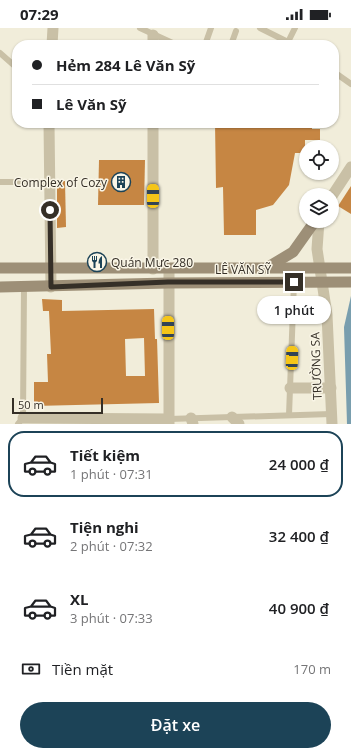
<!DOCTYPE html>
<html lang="vi">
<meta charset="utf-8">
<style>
body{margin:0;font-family:"Open Sans",sans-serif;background:#f2f2f2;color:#202124;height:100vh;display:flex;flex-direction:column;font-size:15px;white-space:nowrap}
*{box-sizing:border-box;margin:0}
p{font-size:13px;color:#757577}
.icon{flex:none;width:22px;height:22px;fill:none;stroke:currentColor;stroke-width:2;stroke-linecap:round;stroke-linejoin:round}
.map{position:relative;height:396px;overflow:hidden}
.sheet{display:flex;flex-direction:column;background:#fff;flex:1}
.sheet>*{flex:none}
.hud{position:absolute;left:12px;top:12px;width:327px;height:88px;border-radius:16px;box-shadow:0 1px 3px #0004;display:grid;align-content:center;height:88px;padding:0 20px;background:#fff}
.buttons{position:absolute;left:299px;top:112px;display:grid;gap:8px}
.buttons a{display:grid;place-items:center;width:40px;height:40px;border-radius:50%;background:#fff;box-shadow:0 1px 3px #0004;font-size:20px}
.scale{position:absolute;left:12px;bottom:10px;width:91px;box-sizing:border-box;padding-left:4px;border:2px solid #352f27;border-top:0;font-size:11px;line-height:14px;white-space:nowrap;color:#352f27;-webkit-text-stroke:3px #f9f5e6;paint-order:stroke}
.end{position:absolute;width:18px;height:18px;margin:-9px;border:5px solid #352f27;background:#fff;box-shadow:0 0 0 2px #fff}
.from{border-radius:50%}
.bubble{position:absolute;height:28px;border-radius:14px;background:#fff;box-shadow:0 1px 3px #0004;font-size:13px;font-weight:600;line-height:28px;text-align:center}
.car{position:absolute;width:12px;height:24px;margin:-12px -6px;border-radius:5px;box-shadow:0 0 3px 1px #0007;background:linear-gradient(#f5c518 24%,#345 0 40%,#f5c518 0 76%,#345 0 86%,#f5c518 0)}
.hud b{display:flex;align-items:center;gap:14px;height:38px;font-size:15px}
.hud b+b{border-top:1px solid #e0e0e0}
.hud i{width:10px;height:10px;background:#202124}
ul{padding:7px 0 0;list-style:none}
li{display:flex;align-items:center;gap:12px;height:66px;margin:0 8px 6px;padding:0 12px;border:2px solid transparent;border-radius:16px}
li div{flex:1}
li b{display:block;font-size:15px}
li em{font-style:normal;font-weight:600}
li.active{border-color:#1c4357}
li>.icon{width:36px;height:36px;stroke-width:1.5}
.pay{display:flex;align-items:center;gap:10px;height:44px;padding:0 20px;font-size:15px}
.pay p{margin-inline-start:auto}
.cta{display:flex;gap:8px;margin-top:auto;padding:8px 20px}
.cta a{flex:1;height:46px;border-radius:24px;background:#1c4357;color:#fff;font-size:16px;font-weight:600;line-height:46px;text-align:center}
.status{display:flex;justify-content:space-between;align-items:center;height:28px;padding:0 20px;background:#fff;direction:ltr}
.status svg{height:11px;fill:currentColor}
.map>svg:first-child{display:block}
.water{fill:#799eae}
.building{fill:#c68643;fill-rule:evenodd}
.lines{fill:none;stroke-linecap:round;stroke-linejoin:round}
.service{stroke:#c9c0a6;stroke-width:6}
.minor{stroke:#c9c0a6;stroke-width:11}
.tertiary{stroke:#c9c0a6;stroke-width:11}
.secondary{stroke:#9d8f77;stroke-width:11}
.route{stroke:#352f27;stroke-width:5}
.labels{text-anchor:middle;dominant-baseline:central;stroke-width:3;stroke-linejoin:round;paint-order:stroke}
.poi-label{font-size:12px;fill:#352f27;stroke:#f9f5e6;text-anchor:end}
.street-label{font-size:12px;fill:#352f27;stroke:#f9f5e6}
</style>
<div class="status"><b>07:29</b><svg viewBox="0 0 49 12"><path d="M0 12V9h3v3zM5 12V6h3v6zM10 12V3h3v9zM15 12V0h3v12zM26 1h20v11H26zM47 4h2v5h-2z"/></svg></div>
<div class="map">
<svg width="351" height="396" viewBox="0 0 351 396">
<rect width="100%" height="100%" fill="#f1edda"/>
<path class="water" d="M351,268V396H347L344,299Z"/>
<g class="building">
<path d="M215,95H312V101H320V112H305V125H295L289,157L273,177L256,182V207H224L223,159L216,160Z"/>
<path d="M99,132H145L144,177H98Z"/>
<path d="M57,153H65L66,199L57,200Z"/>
<path d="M351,158V186L338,178Z"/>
<path d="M42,271L62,272V283L154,281L155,311H157L159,375L34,378V354H48L47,326H51L49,283H43ZM144,310L145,348H126L125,311Z"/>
</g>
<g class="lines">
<g class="service">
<path d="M140,0L177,17"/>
<path d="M260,0L288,14L287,17"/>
<path d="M288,14L295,0"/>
<path d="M205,17L211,0"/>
<path d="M231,17L236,3"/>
<path d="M0,25L17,40"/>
<path d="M334,44L351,56"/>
<path d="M0,154H50"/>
<path d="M289,387L294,254"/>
<path d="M169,391L331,386"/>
<path d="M18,396L23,390L24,259"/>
</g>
<g class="minor">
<path d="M52,17L53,0"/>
<path d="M153,17V7"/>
<path d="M49,95L51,259"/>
<path d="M153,241V95"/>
<path d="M290,360H331"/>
<path d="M232,389L239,396"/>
<path d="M23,390L169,391"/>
<path d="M191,390L193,396"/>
<path d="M169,396V241"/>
</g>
<g class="tertiary">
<path d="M332,168L351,139"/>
<path d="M319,193L317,221L327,287L332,396"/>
</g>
<g class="secondary">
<path d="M268,239L293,224L315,193"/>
<path d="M0,240H351"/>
<path d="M0,259L168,255L351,254"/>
</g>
</g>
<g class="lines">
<path class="route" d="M50,182L51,259L168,254H294"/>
</g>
<defs>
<symbol id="building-ring" viewBox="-11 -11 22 22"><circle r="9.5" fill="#f9f5e6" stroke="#1c4357" stroke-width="1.5"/><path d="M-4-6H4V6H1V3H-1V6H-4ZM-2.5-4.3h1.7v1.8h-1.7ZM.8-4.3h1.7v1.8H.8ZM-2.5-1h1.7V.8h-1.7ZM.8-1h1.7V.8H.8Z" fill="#1c4357"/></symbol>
<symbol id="restaurant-ring" viewBox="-11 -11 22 22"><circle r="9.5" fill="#f9f5e6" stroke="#1c4357" stroke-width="1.5"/><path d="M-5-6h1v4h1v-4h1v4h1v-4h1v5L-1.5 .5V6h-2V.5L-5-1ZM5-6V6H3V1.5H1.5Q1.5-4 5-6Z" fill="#1c4357"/></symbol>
</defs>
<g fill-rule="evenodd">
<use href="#building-ring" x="110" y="143" width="22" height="22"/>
<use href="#restaurant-ring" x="86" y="223" width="22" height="22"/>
</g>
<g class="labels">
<g class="poi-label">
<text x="107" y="154">Complex of Cozy</text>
<text x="111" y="234" text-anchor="start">Quán Mực 280</text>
</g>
<g class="street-label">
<text x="243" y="241">LÊ VĂN SỸ</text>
<text transform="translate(316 338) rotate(-92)">TRƯỜNG SA</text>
</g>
</g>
</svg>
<div class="buttons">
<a><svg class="icon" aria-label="locate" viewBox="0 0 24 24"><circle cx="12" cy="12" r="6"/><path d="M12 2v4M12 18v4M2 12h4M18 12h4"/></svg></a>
<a><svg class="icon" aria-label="layers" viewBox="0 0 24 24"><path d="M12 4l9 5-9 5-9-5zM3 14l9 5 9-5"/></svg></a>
</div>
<div class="scale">50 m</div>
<i class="end from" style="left:50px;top:182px"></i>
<i class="end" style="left:294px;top:254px"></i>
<div class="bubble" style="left:257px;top:268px;width:74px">1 phút</div>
<i class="car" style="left:153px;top:168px;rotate:0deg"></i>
<i class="car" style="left:168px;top:300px;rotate:0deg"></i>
<i class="car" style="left:292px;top:330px;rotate:2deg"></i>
<div class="hud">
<b><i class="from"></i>Hẻm 284 Lê Văn Sỹ</b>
<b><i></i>Lê Văn Sỹ</b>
</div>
</div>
<section class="sheet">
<ul>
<li class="active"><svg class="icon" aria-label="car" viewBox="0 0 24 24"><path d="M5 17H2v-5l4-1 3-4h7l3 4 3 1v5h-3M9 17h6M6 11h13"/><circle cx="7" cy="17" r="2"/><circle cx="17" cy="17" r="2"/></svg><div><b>Tiết kiệm</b><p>1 phút · 07:31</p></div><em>24 000 ₫</em></li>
<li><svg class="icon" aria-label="car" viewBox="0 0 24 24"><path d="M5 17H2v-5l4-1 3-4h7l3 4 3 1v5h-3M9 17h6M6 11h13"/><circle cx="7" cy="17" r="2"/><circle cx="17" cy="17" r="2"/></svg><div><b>Tiện nghi</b><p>2 phút · 07:32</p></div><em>32 400 ₫</em></li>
<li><svg class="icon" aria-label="car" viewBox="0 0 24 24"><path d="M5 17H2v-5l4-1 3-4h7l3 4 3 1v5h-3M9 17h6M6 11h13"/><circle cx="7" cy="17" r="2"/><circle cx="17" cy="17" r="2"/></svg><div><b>XL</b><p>3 phút · 07:33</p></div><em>40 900 ₫</em></li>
</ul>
<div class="pay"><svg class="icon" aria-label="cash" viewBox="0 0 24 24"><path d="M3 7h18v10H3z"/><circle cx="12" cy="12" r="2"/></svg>Tiền mặt<p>170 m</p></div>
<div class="cta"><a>Đặt xe</a></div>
</section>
